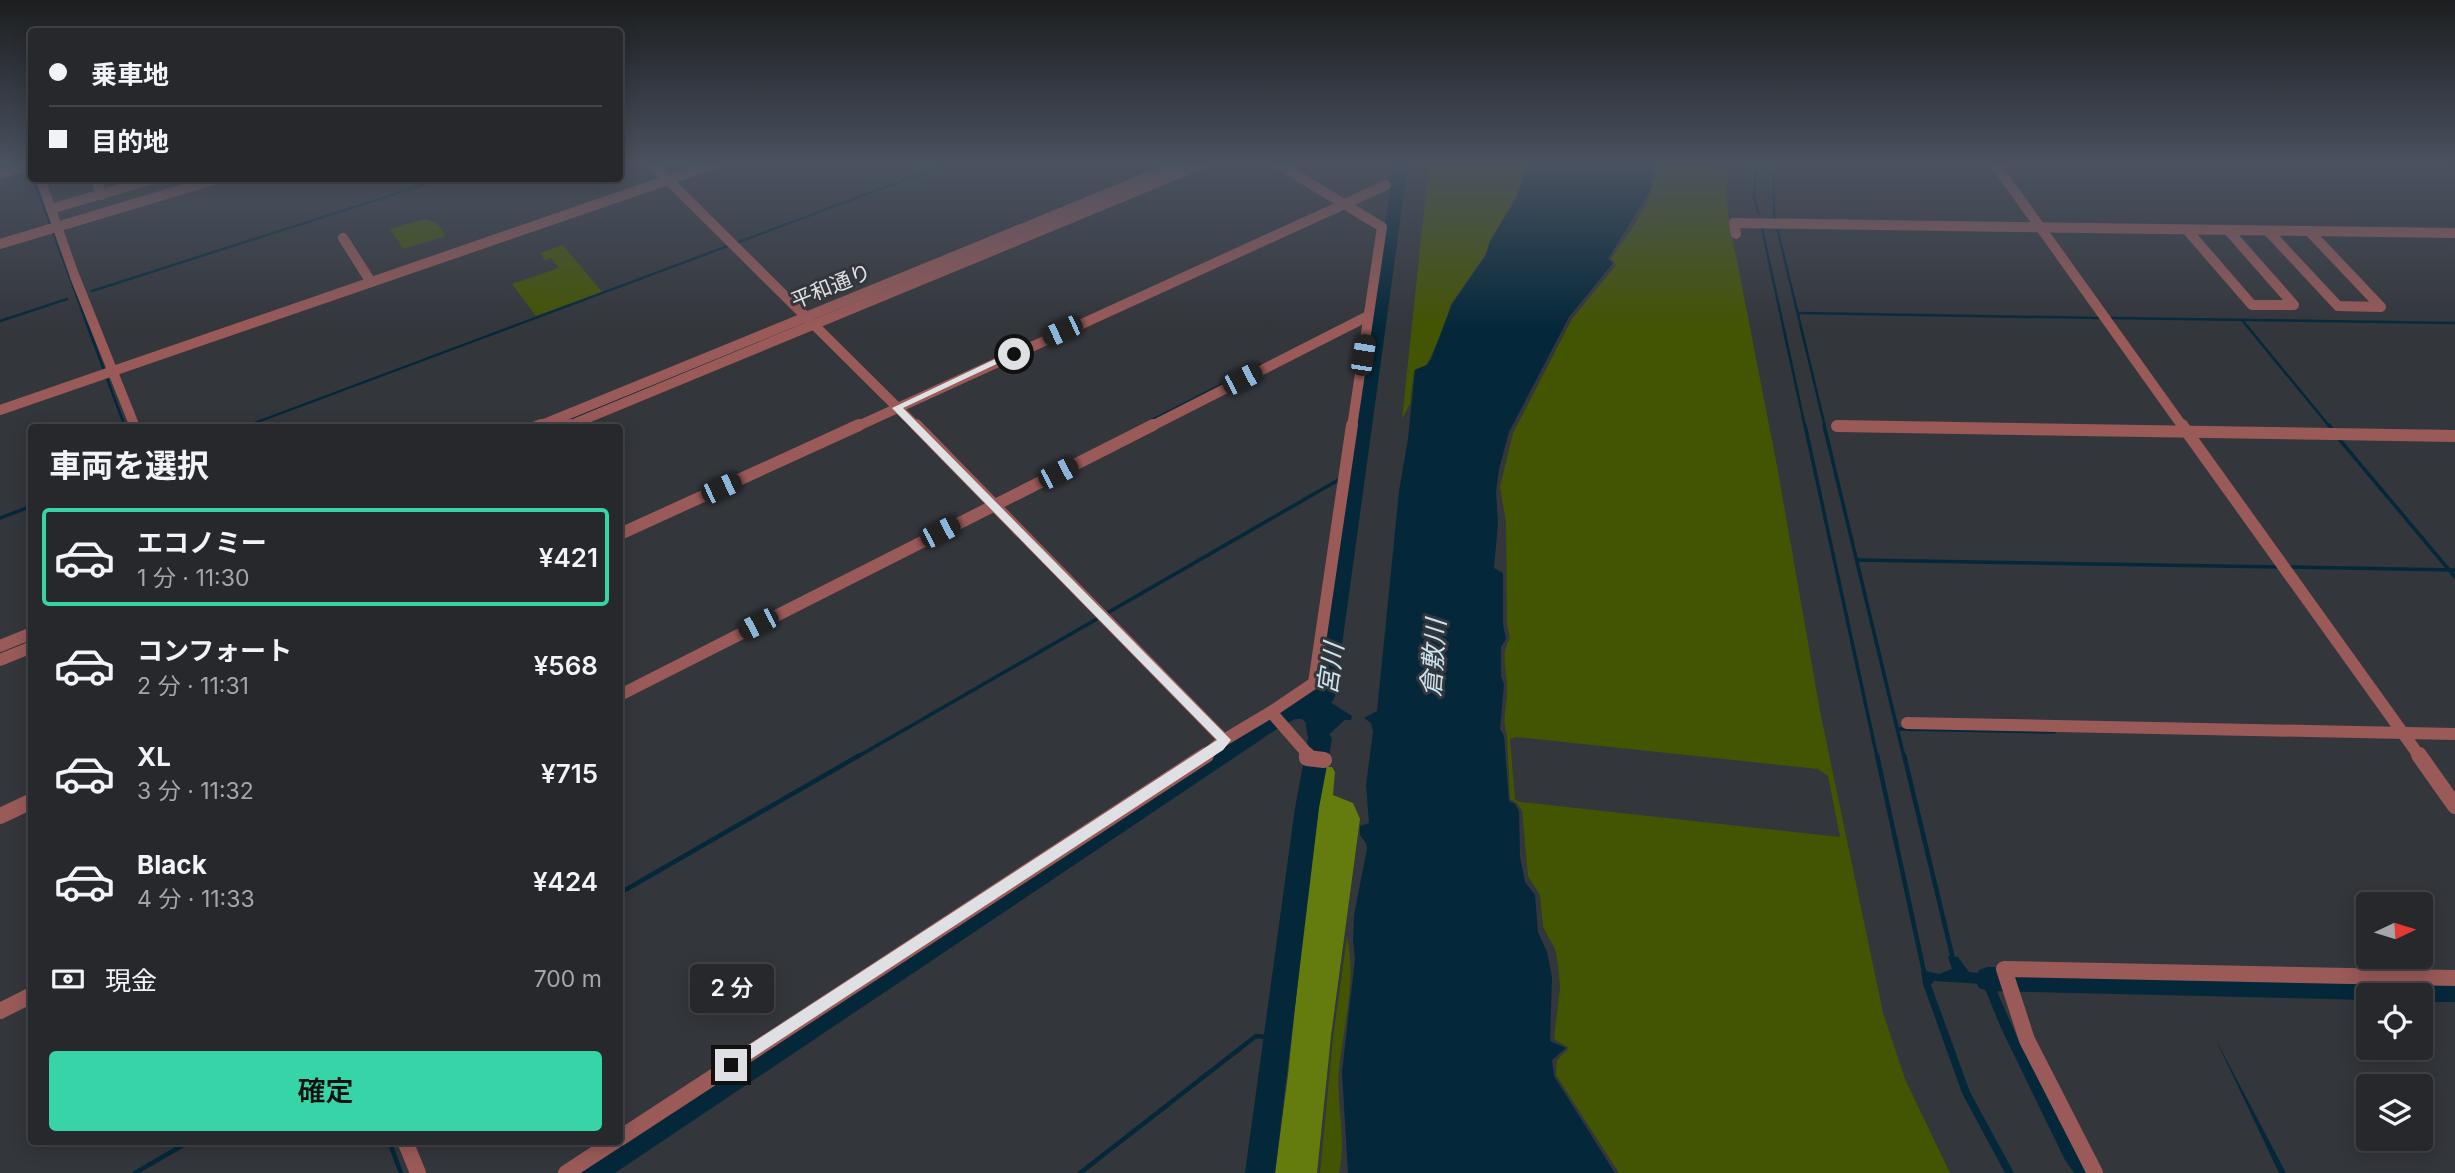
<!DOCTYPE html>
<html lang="ja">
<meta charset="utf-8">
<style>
body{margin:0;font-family:Inter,"Noto Sans JP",sans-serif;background:#2e3034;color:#f1f3f6;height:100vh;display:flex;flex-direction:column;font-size:26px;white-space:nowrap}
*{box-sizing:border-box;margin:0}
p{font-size:23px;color:#a4a6a9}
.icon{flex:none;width:38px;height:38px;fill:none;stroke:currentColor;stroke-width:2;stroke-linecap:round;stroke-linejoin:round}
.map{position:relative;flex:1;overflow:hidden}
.details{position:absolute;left:28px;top:424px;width:595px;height:721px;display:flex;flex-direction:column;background:#26282c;border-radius:7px;box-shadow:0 4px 18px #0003,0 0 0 2px #424448}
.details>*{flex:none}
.banner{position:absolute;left:28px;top:28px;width:595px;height:154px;border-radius:7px;box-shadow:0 4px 18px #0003,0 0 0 2px #424448;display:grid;align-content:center;height:154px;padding:0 21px;background:#26282c}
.needle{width:46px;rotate:86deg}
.controls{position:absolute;left:2356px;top:892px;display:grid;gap:14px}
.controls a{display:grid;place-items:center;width:77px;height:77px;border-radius:7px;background:#26282c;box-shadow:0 4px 18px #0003,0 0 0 2px #424448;font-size:35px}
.end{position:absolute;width:32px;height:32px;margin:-16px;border:9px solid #dee0e3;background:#111;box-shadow:0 0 0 4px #111}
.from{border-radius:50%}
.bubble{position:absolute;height:49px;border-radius:7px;background:#26282c;box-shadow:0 4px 18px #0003,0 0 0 2px #424448;font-size:23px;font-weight:600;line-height:49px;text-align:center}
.car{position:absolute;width:21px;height:42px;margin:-21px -10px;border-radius:9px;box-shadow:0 0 5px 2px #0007;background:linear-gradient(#222 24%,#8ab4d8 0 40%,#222 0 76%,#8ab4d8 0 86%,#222 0)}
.banner b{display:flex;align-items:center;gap:24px;height:66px;font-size:26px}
.banner b+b{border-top:2px solid #424448}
.banner i{width:18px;height:18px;background:#f1f3f6}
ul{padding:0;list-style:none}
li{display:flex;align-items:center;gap:21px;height:98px;margin:0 14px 10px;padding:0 7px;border:4px solid transparent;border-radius:7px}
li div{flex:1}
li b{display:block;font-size:26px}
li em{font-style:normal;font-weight:600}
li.selected{border-color:#36d4a7}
li>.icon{width:63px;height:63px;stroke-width:1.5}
h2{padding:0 21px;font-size:32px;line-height:84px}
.pay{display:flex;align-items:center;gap:18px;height:77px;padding:0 21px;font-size:26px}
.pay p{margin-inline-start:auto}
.action{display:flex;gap:14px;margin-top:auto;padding:14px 21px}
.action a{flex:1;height:80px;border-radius:7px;background:#36d4a7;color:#111;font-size:28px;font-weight:600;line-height:80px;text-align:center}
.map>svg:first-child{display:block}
.green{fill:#435402;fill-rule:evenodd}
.forest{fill:#647c0d}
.water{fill:#04283a}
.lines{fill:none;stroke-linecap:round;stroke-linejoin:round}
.stream-far2{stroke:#04283a;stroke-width:2.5}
.stream-far1{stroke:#04283a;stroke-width:3.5}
.stream{stroke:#04283a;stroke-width:4.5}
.river{fill:#04283a;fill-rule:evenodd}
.minor-far2{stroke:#9a5a58;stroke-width:10}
.minor-far1{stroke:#9a5a58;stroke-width:12}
.minor{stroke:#9a5a58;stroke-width:16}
.tertiary{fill:#9a5a58;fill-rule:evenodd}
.route{fill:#dee0e3}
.labels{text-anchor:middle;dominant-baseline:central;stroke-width:6;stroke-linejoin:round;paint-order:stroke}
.far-street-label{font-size:21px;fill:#dee0e3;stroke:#33363b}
.water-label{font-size:26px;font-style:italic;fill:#cae1f0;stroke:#33363b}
</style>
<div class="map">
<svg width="2455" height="1173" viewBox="0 0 2455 1173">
<rect width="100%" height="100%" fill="#33363b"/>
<g class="green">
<path d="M1429,164H1526L1519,190L1490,241L1485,255L1451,304L1442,333L1430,358L1426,365L1414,370L1410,404L1402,419Z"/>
<path d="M1657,164H1729L1726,193L1729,220L1778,471L1820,711L1883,1013L1905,1079L1950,1173H1619L1556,1075L1557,1060L1569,1048L1554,1039L1560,988L1558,964L1555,949L1543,927L1540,895L1528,876L1522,811L1517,803L1510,799L1507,734C1501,719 1508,704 1507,688C1507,671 1500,655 1510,638L1507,623L1506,522L1500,487L1513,433L1572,319L1616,265L1611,259C1631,229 1655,201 1657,164ZM1516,737L1818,769L1828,776L1840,837L1521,802L1515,800L1510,739Z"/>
<path d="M425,219L438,224L446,236L403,249L390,229Z"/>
<path d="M563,245L602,292L536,316L512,284L559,268L551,258L545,260L540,253Z"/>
<path d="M1347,937C1357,981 1343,1027 1339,1071C1336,1105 1347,1139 1339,1173H1320L1333,1037Z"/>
</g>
<path class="forest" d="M1325,767H1332L1335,772L1333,795L1353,803L1360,819L1331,1036L1317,1173H1275L1288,1075L1317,797Z"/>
<g class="water">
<path d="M1528,164H1653L1651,189L1608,259L1613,263L1569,317L1509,432L1499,469L1496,492L1498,523L1494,568L1503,573V624L1506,639L1501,647V677L1504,684L1500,729L1504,736L1509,801L1515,804L1519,811L1520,857L1525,882L1535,895L1538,932L1547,952L1552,977L1550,1041L1566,1048L1552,1060L1554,1076L1615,1173H1348L1342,1072L1355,959L1353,940L1354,915L1367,849L1366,843L1360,835V826L1369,823L1366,785L1373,732L1371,723L1364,718L1377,711L1399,491L1408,439L1415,370L1427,365L1431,359L1452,304L1486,255L1490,241L1517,198Z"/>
<path d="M1321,668L1337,670L1330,702L1352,716L1351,720H1345L1324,739L1323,756L1315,755L1309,746C1310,738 1305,731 1306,723L1302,719H1284L1277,712Z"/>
<path d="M1948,956L1958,957L1969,972L1993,975L1998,994L2017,1037L2086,1173H2074L2065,1160L2001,1028L1983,984L1934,981L1931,985L1970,1092L2014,1173H2005L1962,1093L1923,984L1921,970L1939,974L1952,969Z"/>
<path d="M2216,1040L2286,1173H2279Z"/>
</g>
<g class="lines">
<g class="stream-far2">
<path d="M1756,164L1754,198L1759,214"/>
<path d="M1774,164V215L1825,427"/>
<path d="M2450,164L2455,168"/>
<path d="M33,178L125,427"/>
<path d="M1384,182L1399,180"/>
<path d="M1761,224L1805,427"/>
<path d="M92,291L445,178"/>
<path d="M1799,313L2100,318"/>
<path d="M2109,318L2455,323"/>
<path d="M2242,320L2330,427"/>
<path d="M0,321L67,299"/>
<path d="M1152,420L1260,365"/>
<path d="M244,427L947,164"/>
</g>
<g class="stream-far1">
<path d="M1805,425L1877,757"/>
<path d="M1824,425L1904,757"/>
<path d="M2329,425L2334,431"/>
<path d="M243,427L249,425"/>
<path d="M2339,439L2455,577"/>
<path d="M0,518L32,506"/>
<path d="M1858,560L2279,567"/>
<path d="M2289,567L2455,570"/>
<path d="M1898,729L2054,732"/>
<path d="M857,757L1340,479"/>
</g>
<g class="stream">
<path d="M1877,755L1925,976"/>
<path d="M1904,755L1953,959"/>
<path d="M620,893L860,755"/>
<path d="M389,1141L401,1173"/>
<path d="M135,1173L190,1141"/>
<path d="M1080,1173L1256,1036L1279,1038"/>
</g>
<g class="river">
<path d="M1394,164H1408L1335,696L1332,702L1324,705L1316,702L1313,696Z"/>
<path d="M752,340L758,341L761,345L758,349L569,427H543L545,423Z"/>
<path d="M1295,700L1303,703L1306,709L1303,715L1280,727L615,1173H574C580,1158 603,1141 620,1141V1136L1264,715Z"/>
<path d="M1320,730L1328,732L1332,739L1319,808L1275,1173H1245L1295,808L1308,739L1312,732Z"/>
<path d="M1988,967L2455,978V1002H2420V996H2368V1000L1988,991L1979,988L1975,979L1979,970Z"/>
</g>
<g class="minor-far2">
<path d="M652,164L917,427"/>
<path d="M1278,164L1382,227L1352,427"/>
<path d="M1995,164L2183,427"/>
<path d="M0,174L32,165"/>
<path d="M95,178L102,195"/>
<path d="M51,209L156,178"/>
<path d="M2187,230L2252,305H2294L2228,230"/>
<path d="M2268,231L2338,306L2381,307L2309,231"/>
<path d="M1736,234L1734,223L2455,233"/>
<path d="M343,238L371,282"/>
<path d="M0,244L220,178"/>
<path d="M75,277L135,427"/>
<path d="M0,410L714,164"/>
<path d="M1837,426L1877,427"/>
<path d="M537,427L1180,164"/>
<path d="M566,427L1202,164"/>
<path d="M856,427L1386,185"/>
<path d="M1150,427L1368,316"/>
</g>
<g class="minor-far1">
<path d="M916,425L1224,740"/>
<path d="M2182,425L2420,757"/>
<path d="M1837,426L2455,436"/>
<path d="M536,427L541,425"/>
<path d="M565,427L570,425"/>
<path d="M620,534L859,425"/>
<path d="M0,646L32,633"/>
<path d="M0,660L32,647"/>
<path d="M620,695L1153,425"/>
<path d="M1271,712L1314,683L1352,425"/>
<path d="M1907,723L2455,734"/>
<path d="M1203,757L1224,740L1271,712L1306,752L1307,757"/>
</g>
<g class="minor">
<path d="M1307,755V758L1324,760"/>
<path d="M2419,755L2455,806"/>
<path d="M0,816L32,801"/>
<path d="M0,1011L32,995"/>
<path d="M620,1138L1206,755"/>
<path d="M405,1141L418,1173"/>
<path d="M566,1173L615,1141"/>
<path d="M2095,1173L2027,1040L2004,969L2455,978"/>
</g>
<path class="tertiary" d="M35,178H45L80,277L79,279H71L70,277Z"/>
</g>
<linearGradient id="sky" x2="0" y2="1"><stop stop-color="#1c1e20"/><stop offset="0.5" stop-color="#4a5260"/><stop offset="1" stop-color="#4a5260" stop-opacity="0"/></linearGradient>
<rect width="2455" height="328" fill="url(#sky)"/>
<path class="route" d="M1010,352L1018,354L903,408L1231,740L1223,750L731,1072L726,1070L723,1065L726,1060L1217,740L892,408Z"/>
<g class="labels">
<g class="far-street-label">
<text transform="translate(831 286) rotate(-22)">平和通り</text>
</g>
<g class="water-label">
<text transform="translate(1433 658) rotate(-86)">倉敷川</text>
<text transform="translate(1330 669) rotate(-82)">宮川</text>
</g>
</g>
</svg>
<div class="controls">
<a><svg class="needle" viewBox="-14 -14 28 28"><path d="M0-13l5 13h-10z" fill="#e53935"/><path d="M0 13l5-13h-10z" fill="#a4a6a9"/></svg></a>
<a><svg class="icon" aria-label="locate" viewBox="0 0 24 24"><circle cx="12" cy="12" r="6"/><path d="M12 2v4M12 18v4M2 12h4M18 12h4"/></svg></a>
<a><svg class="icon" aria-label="layers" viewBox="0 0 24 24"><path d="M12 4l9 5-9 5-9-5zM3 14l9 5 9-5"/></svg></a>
</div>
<i class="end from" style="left:1014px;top:354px"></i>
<i class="end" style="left:731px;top:1065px"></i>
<div class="bubble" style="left:690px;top:964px;width:84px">2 分</div>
<i class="car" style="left:1062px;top:331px;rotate:245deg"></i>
<i class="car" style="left:1363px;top:355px;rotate:9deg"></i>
<i class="car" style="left:1242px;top:379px;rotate:63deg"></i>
<i class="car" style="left:1058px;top:473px;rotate:63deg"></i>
<i class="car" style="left:721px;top:488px;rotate:65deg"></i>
<i class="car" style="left:940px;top:532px;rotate:63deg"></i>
<i class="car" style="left:758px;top:624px;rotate:243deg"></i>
<div class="banner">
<b><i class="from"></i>乗車地</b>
<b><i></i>目的地</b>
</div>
<section class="details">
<h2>車両を選択</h2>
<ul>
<li class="selected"><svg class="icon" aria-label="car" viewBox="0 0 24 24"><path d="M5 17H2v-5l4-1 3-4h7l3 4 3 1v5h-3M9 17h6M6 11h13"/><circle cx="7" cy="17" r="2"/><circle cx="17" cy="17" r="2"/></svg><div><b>エコノミー</b><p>1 分 · 11:30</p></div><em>¥421</em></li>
<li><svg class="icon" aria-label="car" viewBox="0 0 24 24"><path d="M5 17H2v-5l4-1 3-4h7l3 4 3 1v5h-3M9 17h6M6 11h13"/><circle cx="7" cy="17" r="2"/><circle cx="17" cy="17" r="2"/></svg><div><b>コンフォート</b><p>2 分 · 11:31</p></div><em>¥568</em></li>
<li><svg class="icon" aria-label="car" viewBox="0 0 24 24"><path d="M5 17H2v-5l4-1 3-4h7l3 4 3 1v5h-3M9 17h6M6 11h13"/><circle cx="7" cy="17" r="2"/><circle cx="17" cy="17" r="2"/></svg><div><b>XL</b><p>3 分 · 11:32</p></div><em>¥715</em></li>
<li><svg class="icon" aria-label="car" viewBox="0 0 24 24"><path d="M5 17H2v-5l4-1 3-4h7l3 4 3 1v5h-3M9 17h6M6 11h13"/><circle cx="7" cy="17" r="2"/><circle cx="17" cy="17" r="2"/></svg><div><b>Black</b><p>4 分 · 11:33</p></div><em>¥424</em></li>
</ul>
<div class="pay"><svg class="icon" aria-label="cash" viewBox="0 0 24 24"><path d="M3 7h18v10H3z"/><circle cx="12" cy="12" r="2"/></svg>現金<p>700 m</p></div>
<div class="action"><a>確定</a></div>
</section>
</div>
